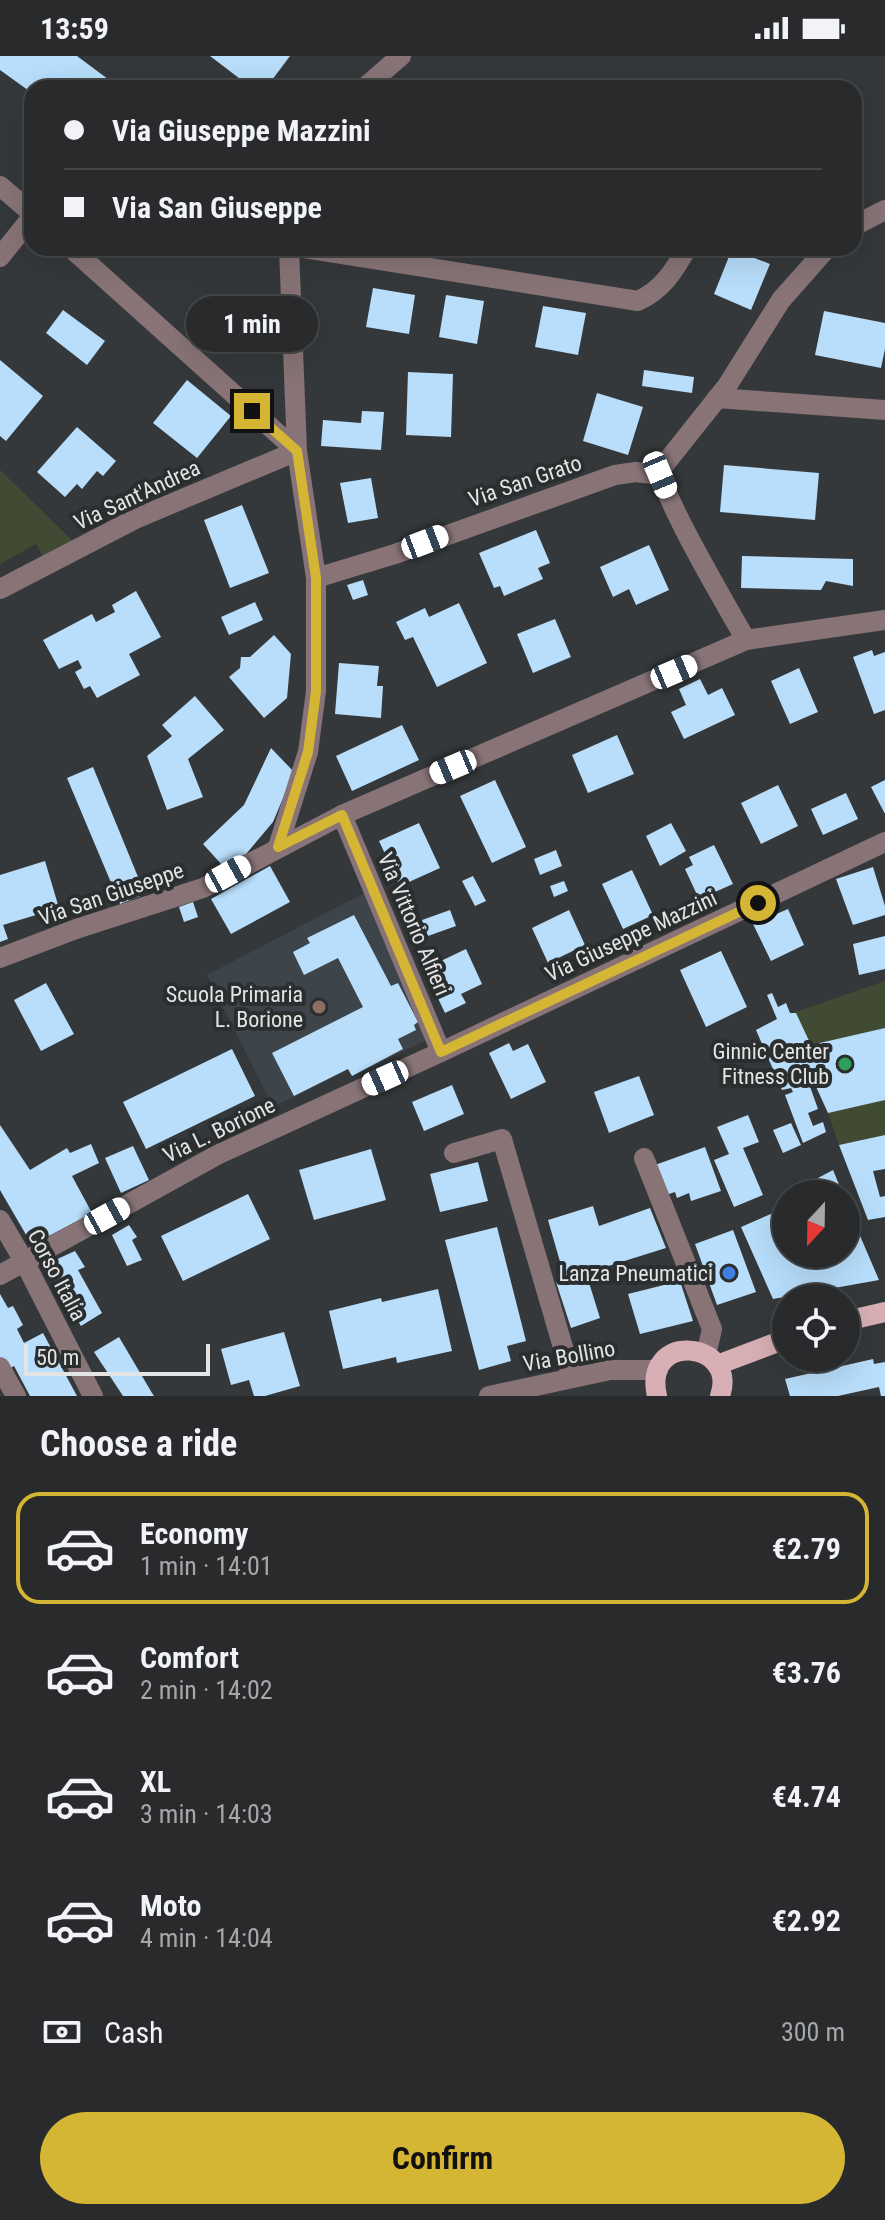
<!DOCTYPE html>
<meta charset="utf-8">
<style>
body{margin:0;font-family:"Roboto Condensed",sans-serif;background:#303234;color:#f1f3f6;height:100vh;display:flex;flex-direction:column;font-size:30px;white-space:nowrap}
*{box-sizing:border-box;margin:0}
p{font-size:26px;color:#a5a7a9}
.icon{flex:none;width:44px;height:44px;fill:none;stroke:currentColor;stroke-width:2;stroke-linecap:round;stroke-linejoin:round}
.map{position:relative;height:1340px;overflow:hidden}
.panel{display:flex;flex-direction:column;background:#282a2c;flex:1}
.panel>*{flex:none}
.banner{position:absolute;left:24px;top:24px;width:838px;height:176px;border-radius:24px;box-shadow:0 8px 32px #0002,0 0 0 2px #444648;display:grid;align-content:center;height:176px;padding:0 40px;background:#282a2c}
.needle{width:52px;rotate:202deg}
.controls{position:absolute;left:772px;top:1124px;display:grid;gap:16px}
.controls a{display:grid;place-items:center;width:88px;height:88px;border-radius:50%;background:#282a2c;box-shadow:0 8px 32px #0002,0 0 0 2px #444648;font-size:40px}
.scale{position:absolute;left:24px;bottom:20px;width:186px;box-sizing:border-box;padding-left:8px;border:4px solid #e2e4e5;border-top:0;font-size:22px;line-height:28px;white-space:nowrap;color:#e2e4e5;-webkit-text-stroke:6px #2b2e2f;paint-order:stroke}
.end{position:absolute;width:36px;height:36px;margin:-18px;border:10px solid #d5b534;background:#111;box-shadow:0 0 0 4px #111}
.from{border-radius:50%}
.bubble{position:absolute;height:56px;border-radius:28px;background:#282a2c;box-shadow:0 8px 32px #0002,0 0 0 2px #444648;font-size:26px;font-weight:700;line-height:56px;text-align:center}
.car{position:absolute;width:24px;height:48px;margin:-24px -12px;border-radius:10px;box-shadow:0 0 6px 2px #0007;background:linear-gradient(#fff 24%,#345 0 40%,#fff 0 76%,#345 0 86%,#fff 0)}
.banner b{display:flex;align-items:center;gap:28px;height:76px;font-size:30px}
.banner b+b{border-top:2px solid #444648}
.banner i{width:20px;height:20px;background:#f1f3f6}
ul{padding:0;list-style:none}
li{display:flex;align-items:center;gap:24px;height:112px;margin:0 16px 12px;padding:0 24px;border:4px solid transparent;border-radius:24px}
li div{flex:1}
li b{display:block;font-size:30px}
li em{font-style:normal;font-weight:700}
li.selected{border-color:#d5b534}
li>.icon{width:72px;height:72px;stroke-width:1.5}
h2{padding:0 40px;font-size:36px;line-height:96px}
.pay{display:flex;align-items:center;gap:20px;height:88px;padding:0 40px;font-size:30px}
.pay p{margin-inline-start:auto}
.action{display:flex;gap:16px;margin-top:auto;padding:16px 40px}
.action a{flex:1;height:92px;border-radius:48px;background:#d5b534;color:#111;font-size:32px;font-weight:700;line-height:92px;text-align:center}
.status{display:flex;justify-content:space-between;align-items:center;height:56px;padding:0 40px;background:#282a2c;direction:ltr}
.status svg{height:22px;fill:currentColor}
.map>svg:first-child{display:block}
.built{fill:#3d454a}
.green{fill:#414b34}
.building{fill:#b8defb}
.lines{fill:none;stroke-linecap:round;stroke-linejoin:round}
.minor{stroke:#887477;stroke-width:20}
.major{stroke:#d8afb5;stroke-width:20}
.route{stroke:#d5b534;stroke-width:10}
.education-dot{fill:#8d6e63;stroke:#2b2e2f;stroke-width:3}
.leisure-dot{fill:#2e9e5b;stroke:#2b2e2f;stroke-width:3}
.shop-dot{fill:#3f7fe0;stroke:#2b2e2f;stroke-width:3}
.labels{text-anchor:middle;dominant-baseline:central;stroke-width:8;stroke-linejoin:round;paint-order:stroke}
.street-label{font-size:22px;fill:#e2e4e5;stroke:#2b2e2f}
.poi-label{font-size:22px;fill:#e2e4e5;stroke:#2b2e2f;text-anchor:end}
</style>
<div class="status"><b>13:59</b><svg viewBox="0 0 49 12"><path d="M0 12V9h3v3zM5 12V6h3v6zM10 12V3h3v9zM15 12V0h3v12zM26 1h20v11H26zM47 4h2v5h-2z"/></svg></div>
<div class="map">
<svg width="885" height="1340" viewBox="0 0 885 1340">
<rect width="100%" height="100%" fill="#35383a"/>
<path class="built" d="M366,836L429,983L352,1020L348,1013L273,1051L207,919Z"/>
<g class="green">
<path d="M0,414L73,485L45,504L36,488L0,508Z"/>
<path d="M885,925V1079L839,1089L828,1057L784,960Z"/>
</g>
<g class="building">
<path d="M0,0H77L120,32H32V37L0,14Z"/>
<path d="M210,0H290L266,32H252Z"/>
<path d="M732,193L770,208L751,254L714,238Z"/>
<path d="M373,232L415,239L409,278L366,271Z"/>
<path d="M446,239L484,245L477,288L439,281Z"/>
<path d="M543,250L586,257L578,299L535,291Z"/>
<path d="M63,254L105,285L87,309L46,277Z"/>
<path d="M824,255L885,267V293L881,312L815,299Z"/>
<path d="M0,304L43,340L6,385L0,380Z"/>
<path d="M644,314L694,321L692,337L642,330Z"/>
<path d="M408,316L453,318L451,381L406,379Z"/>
<path d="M187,324L231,360L197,402L153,367Z"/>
<path d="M597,337L643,351L628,399L583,385Z"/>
<path d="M362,355L384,356L381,394L321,390L323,364L361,367Z"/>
<path d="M77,371L116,405L103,420L97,415L82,433L77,428L65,441L37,416Z"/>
<path d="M724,409L819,417L815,464L720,456Z"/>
<path d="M371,422L378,462L348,467L340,427Z"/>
<path d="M242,449L269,517L230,532L204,464Z"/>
<path d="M536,474L550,507L538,512L543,523L504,540L500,530L494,532L479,497Z"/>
<path d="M649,489L669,534L636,549L629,533L613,541L600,511Z"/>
<path d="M742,500L853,503V530L826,525L821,534L741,532Z"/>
<path d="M363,524L368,539L353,544L347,529Z"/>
<path d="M136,535L161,581L129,598L140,619L97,642L90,630L84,633L75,616L82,612L78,604L59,613L43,584L92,558L96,566L115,556L112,549Z"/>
<path d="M255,546L263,564L229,579L221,561Z"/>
<path d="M459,547L487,607L437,631L413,581L405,584L396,566L425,552L429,561Z"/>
<path d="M555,563L571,601L533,617L517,578Z"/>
<path d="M274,579L291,598L287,642L264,662L229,621L240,612L241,601H250Z"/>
<path d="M872,594L874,600L885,596V654L874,658L853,601Z"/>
<path d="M339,607L379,610L377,630H383L381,662L335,658Z"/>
<path d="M799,612L818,656L790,668L771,625Z"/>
<path d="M700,623L708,639L722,632L735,659L684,683L671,656L686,649L679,633Z"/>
<path d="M195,640L224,674L188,703L203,741L167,754L147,700L172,680L162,669Z"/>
<path d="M402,669L419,704L352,735L336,700Z"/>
<path d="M617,679L634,718L588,737L572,699Z"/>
<path d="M271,692L294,716L273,766L246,798L222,809L203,788L244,749Z"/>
<path d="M93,711L145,838L120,848L67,722Z"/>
<path d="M495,724L526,791L492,807L460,740Z"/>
<path d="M885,724V758L871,731Z"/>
<path d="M778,729L798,770L761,788L741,747Z"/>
<path d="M846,737L858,763L823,779L811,753Z"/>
<path d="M419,767L440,812L400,830L379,785Z"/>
<path d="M671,767L686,795L660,810L646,780Z"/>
<path d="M714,789L733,828L699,843L685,813L693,809L689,801Z"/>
<path d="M556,794L562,810L540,819L534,803Z"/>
<path d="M45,805L59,852L3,869L8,883L0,886V819Z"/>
<path d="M270,810L290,846L231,878L211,843Z"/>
<path d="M873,811L885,850V859L853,869L836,823Z"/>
<path d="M632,814L653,859L623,873L602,828Z"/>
<path d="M473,820L486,845L475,850L462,825Z"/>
<path d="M564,825L568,835L554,841L550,830Z"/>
<path d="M193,846L198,861L184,866L179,851Z"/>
<path d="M788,853L804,889L771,905L753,868Z"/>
<path d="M450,854L456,870L428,880L422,864Z"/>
<path d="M569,854L585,889L548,907L532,872Z"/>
<path d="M354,859L391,930L398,927L418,966L414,969L416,974L398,983L403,993L352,1020L348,1013L294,1040L272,997L363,951L338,902L304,919L293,896L310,887L307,882Z"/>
<path d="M885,880V913L859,919L853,888Z"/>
<path d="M466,893L482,928L461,938L466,947L445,957L424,913Z"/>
<path d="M721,895L747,951L706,971L680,914Z"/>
<path d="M46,927L74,978L41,995L14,944Z"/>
<path d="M772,937L778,951L786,947L790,957H796L811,989L885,972V1044L828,1057L813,1024L808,1025L818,1053L808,1057L813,1070L823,1066L826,1076L803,1087L785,1039L793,1036L791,1032L782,1034L756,974L777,963L767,939Z"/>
<path d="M509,987L513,995L528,988L546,1026L511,1043L489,997Z"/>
<path d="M232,993L255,1040L146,1093L123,1046Z"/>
<path d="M639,1020L654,1059L609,1077L594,1036Z"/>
<path d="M452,1029L464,1058L424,1075L412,1046Z"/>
<path d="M748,1059L759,1086L743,1092L763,1139L734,1151L714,1104L729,1098L717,1071Z"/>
<path d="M791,1067L801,1089L783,1097L773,1074Z"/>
<path d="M0,1069L30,1114L67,1092L70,1097L91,1088L99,1107L72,1120L92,1157L32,1189L0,1134Z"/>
<path d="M885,1079V1113L873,1115L880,1141L885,1140V1161L868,1164L839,1089Z"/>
<path d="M133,1090L149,1124L121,1137L105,1102Z"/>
<path d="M705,1091L721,1135L691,1145L689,1137L677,1142L675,1136L666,1139L655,1109Z"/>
<path d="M371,1093L386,1144L314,1164L299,1114Z"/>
<path d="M478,1106L488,1145L440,1156L430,1118Z"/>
<path d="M833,1114L843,1138H807L803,1130Z"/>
<path d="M248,1138L270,1183L183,1225L161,1180Z"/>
<path d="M846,1147L879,1224L773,1243L741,1171L773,1157L786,1188V1198H846Z"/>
<path d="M593,1150L599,1170L650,1152L666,1192L586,1217L600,1262L571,1272L556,1226L565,1223L548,1164Z"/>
<path d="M129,1169L137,1181L132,1184L142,1204L127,1210L112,1179Z"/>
<path d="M497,1171L526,1285L507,1290L511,1305L479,1314L445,1184Z"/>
<path d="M733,1174L756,1236L717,1249L695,1188Z"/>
<path d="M75,1195L85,1211L78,1214L102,1257L81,1270L44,1209Z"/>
<path d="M680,1225L693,1265L640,1278L628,1238Z"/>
<path d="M438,1233L452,1295L397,1307L396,1301L343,1313L329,1255L381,1242L382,1246Z"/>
<path d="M0,1238L8,1252L13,1250L23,1269L17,1273L24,1287L43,1277L77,1340H30L14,1310L5,1315L0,1306Z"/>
<path d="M284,1276L300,1330L265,1340H254L249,1324L231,1329L221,1293Z"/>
<path d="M119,1281L152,1337L154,1340H123L94,1296Z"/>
<path d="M873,1303L874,1308L885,1306V1340H881L879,1331L838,1340H790L785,1323Z"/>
</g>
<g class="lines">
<g class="minor">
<path d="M364,32L401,0"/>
<path d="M0,130L32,157"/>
<path d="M854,170L885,154"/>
<path d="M71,192L297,395L316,522V635L308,696L278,791"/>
<path d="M304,192L638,245C662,234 674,215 687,192"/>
<path d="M0,201L32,161"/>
<path d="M717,342L885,354"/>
<path d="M316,522L395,498L615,419L636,416L660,419"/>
<path d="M0,533L135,463L297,395L289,192"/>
<path d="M746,584C731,557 658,435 661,413L727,330L781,244L827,192"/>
<path d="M342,759L441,996"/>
<path d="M0,902L76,873L203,832L342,759L746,584L885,564"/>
<path d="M454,1097L502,1083L572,1322"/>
<path d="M644,1102L712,1273L706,1299"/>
<path d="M0,1164L24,1205L93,1340"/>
<path d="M0,1219L217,1099L441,996L885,786"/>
<path d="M0,1311L16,1340"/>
<path d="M489,1340L610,1314H658"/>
</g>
<g class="major">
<path d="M846,1265L885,1256"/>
<path d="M717,1309L786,1283"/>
<path d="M657,1340C642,1274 739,1285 720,1340"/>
</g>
</g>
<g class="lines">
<path class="route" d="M252,355L297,395L316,522V635L308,696L278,791L342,759L441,996L758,847"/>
</g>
<circle class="education-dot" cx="319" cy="951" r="8"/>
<circle class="leisure-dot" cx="845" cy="1008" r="8"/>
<circle class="shop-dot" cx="729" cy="1217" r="8"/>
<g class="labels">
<g class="street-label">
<text transform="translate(525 425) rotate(-19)">Via San Grato</text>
<text transform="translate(137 439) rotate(-25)">Via Sant'Andrea</text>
<text transform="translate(111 838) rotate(-19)">Via San Giuseppe</text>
<text transform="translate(414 868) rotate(67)">Via Vittorio Alfieri</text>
<text transform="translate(631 880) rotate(-25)">Via Giuseppe Mazzini</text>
<text transform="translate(219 1074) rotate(-26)">Via L. Borione</text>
<text transform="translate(57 1219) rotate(62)">Corso Italia</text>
<text transform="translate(569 1300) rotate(-10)">Via Bollino</text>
</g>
<g class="poi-label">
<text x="303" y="938">Scuola Primaria<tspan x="303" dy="25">L. Borione</tspan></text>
<text x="829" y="995">Ginnic Center<tspan x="829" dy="25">Fitness Club</tspan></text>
<text x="713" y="1217">Lanza Pneumatici</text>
</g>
</g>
</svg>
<div class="controls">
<a><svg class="needle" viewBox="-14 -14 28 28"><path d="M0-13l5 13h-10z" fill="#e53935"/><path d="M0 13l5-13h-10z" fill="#a5a7a9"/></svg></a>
<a><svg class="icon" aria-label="locate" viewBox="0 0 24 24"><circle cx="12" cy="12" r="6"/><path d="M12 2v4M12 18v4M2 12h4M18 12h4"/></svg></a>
</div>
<div class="scale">50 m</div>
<i class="end from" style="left:758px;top:847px"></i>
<i class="end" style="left:252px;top:355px"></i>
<div class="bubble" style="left:186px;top:240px;width:132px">1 min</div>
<i class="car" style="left:660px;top:419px;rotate:157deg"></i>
<i class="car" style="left:425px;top:486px;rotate:69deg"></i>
<i class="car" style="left:674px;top:616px;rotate:67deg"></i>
<i class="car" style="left:453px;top:711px;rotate:247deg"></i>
<i class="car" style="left:228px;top:818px;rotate:61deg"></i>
<i class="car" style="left:385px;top:1022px;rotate:246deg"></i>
<i class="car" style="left:107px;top:1160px;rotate:61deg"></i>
<div class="banner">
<b><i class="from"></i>Via Giuseppe Mazzini</b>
<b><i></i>Via San Giuseppe</b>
</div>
</div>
<section class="panel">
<h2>Choose a ride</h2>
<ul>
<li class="selected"><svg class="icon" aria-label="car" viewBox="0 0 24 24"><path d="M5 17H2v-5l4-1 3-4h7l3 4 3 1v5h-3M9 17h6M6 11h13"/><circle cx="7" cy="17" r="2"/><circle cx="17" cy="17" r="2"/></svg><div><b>Economy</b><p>1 min · 14:01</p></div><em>€2.79</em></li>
<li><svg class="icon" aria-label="car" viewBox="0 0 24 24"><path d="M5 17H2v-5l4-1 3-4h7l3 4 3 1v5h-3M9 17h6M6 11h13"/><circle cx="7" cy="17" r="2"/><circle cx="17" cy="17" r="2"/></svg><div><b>Comfort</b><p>2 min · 14:02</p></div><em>€3.76</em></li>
<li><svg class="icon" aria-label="car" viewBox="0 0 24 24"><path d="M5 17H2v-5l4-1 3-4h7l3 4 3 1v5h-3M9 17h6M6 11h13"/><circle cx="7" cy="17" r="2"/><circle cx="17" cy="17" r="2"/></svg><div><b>XL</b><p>3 min · 14:03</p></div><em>€4.74</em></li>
<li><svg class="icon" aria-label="car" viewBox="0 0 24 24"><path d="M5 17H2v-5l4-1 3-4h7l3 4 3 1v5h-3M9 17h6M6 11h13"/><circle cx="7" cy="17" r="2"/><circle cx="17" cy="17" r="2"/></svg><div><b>Moto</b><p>4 min · 14:04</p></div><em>€2.92</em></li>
</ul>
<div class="pay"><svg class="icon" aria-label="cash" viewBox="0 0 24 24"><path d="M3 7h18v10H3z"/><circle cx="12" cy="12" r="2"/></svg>Cash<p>300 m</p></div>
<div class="action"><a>Confirm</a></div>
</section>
